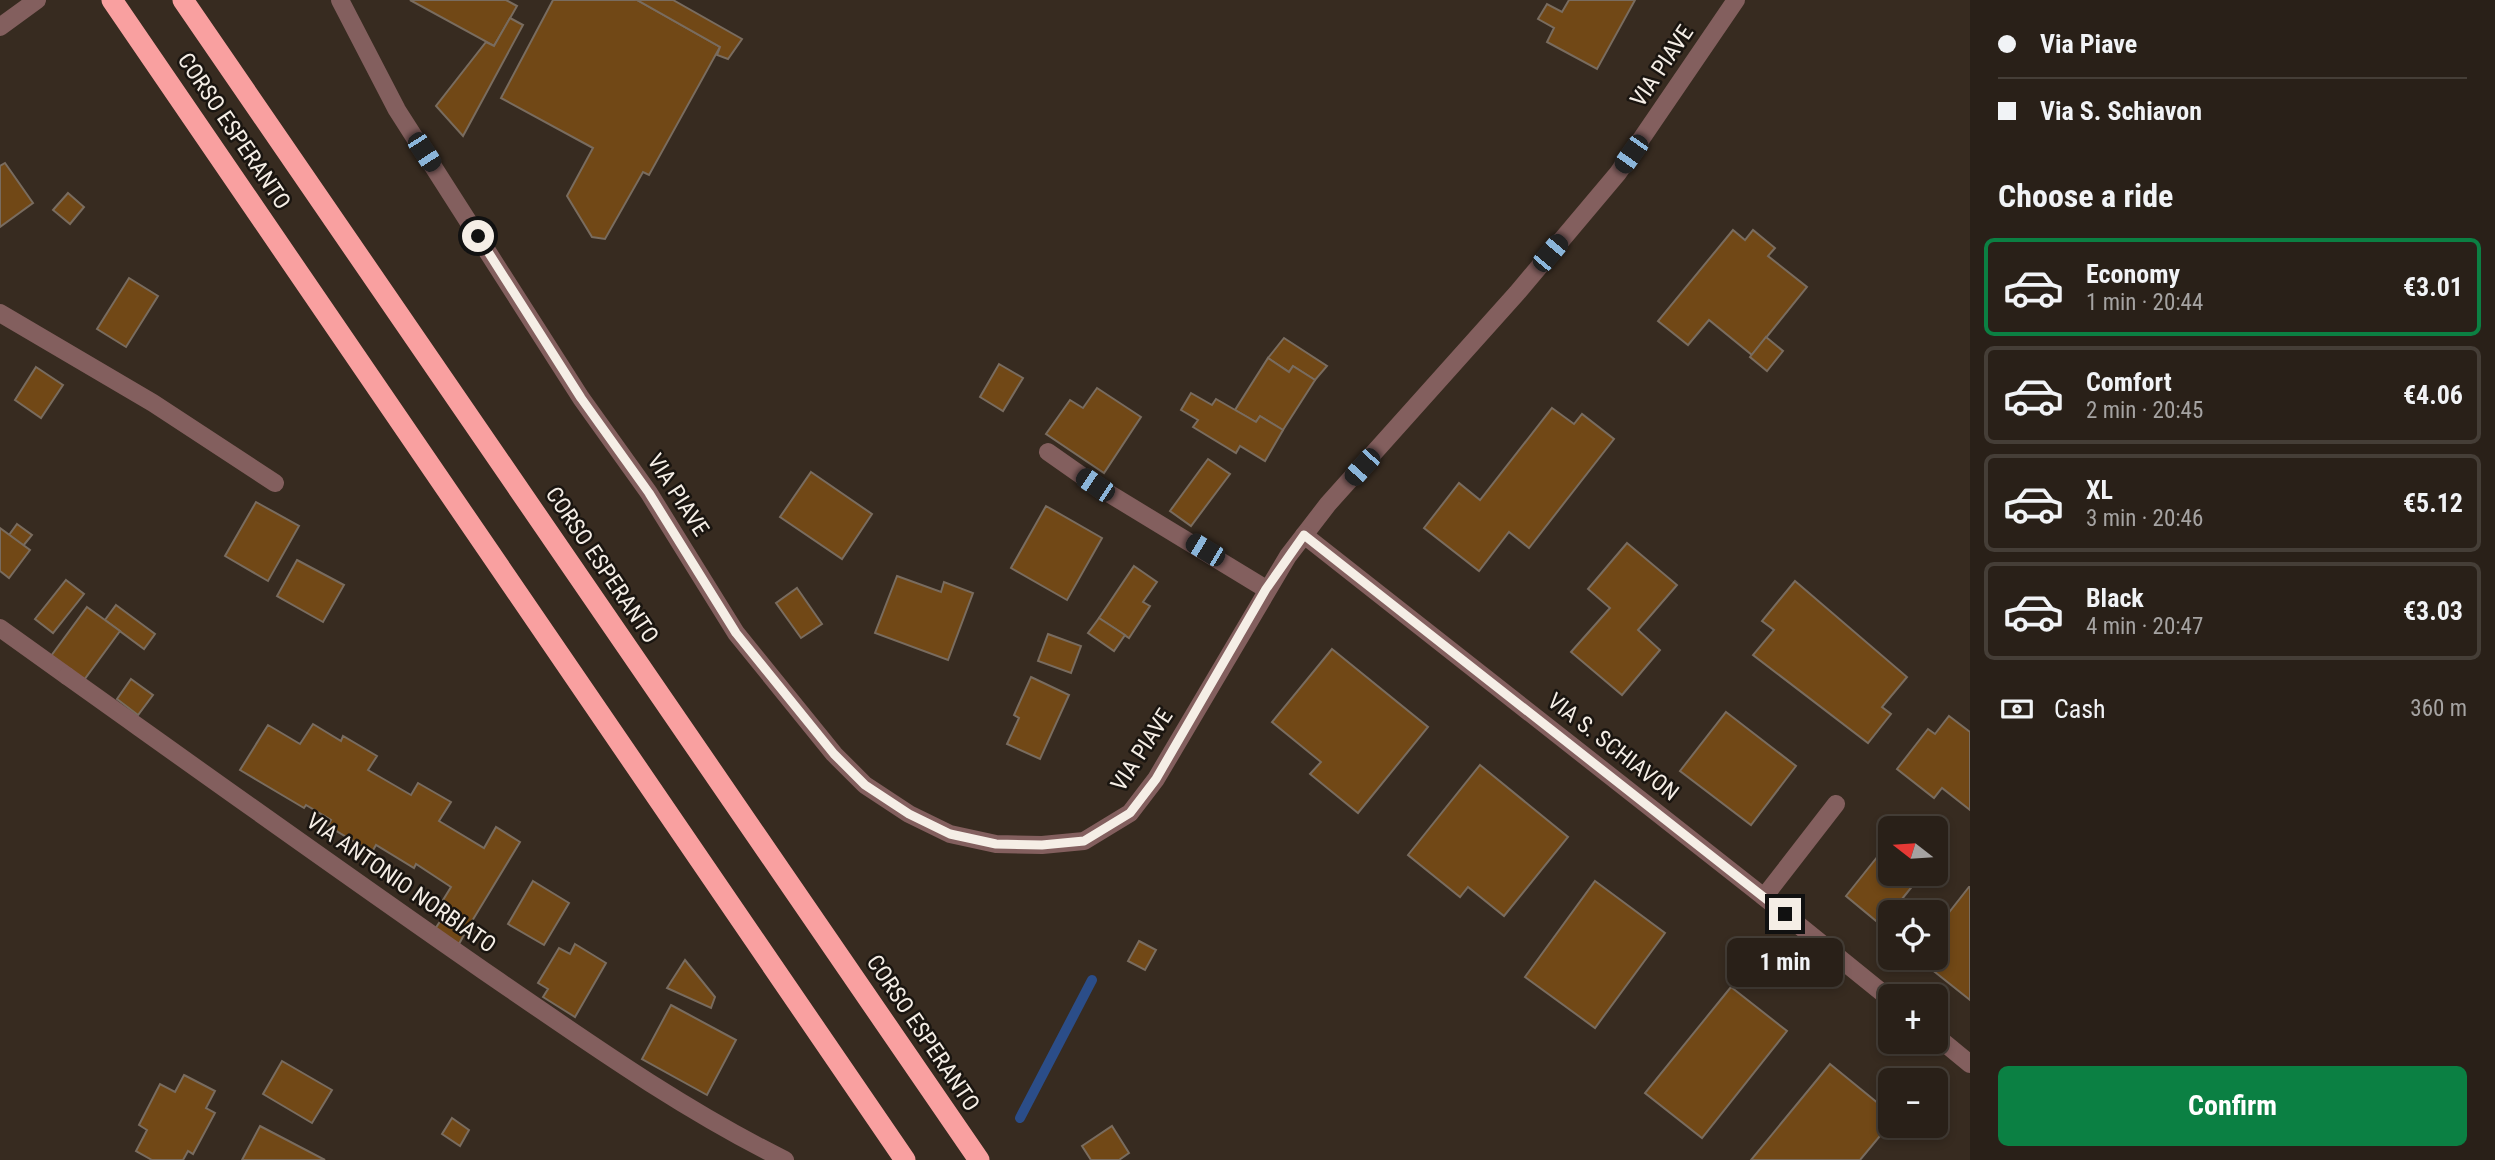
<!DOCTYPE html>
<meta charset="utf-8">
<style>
body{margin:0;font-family:"Roboto Condensed",sans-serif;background:#352d25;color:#f1f3f6;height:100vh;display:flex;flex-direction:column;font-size:26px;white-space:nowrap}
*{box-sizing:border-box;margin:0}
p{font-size:23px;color:#a5a3a2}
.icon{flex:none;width:38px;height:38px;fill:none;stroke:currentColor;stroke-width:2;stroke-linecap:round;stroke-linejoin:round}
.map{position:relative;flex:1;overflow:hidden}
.sheet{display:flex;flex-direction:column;background:#292018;width:525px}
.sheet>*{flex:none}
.banner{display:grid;align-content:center;height:154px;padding:0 28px;background:#292018}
.needle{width:46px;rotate:287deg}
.fabs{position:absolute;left:1878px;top:816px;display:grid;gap:14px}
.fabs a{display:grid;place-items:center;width:70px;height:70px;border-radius:10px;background:#292018;box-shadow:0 4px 10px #0003,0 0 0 2px #453e37;font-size:35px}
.end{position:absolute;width:32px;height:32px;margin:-16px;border:9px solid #f5eee6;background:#111;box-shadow:0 0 0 4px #111}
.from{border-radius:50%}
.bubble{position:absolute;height:49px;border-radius:10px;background:#292018;box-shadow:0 4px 10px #0003,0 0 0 2px #453e37;font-size:23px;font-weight:700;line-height:49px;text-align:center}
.car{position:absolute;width:21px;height:42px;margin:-21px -10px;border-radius:9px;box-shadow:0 0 5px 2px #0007;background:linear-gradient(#222 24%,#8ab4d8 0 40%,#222 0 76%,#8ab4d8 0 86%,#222 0)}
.banner b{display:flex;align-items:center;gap:24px;height:66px;font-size:26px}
.banner b+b{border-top:2px solid #453e37}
.banner i{width:18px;height:18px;background:#f1f3f6}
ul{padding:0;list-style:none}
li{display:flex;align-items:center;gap:21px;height:98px;margin:0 14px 10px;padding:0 14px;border:4px solid #453e37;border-radius:10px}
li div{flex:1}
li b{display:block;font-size:26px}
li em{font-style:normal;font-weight:700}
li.selected{border-color:#0b8043}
li>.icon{width:63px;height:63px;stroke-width:1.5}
h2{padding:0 28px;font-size:32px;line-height:84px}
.pay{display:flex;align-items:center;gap:18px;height:77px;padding:0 28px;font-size:26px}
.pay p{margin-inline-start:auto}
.button{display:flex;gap:14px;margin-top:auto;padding:14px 28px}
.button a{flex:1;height:80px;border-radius:10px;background:#0b8043;color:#fff;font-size:28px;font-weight:700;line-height:80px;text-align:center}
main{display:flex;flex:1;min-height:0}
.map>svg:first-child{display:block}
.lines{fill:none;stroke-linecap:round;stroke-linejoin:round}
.stream{stroke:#2b4d88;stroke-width:10}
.building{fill:#714816;stroke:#796c5f;stroke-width:2}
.lane{stroke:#835f5e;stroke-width:18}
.street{stroke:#835f5e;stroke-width:18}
.highway{stroke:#f9a0a0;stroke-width:21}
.route{stroke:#f5eee6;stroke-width:9}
.labels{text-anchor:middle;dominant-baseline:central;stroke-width:5;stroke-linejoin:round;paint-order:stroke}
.street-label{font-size:23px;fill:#f5eee6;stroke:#1a1510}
</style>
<main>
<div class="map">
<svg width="1970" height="1160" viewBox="0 0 1970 1160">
<rect width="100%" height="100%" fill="#372b20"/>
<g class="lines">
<path class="stream" d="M1020,1118L1092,980"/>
</g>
<g class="building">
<path d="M410,0H506L517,6L494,46Z"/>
<path d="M553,0H637L720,47L649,175L643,172L605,239L592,237L567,196L593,148L501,98Z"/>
<path d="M637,0H673L742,39L728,59L717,55L720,47Z"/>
<path d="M1569,0H1635L1597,69L1547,42L1554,28L1538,19L1547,4L1562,12Z"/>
<path d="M510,18L523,25L463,136L436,106L486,42L494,46Z"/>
<path d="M5,163L33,203L0,227V166Z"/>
<path d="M68,193L84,207L70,224L53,210Z"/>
<path d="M1733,230L1745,240L1753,230L1775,248L1768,256L1807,287L1752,355L1709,320L1688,345L1658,321Z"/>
<path d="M129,278L158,296L126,347L97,329Z"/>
<path d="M1766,337L1783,351L1767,371L1750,357Z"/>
<path d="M1284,338L1327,366L1315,380L1293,366L1289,372L1268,358Z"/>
<path d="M1268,358L1289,372L1293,366L1315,380L1283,430L1260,416L1256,422L1235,410Z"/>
<path d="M999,364L1023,378L1003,411L980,397Z"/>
<path d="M36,367L63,385L41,418L15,400Z"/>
<path d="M1097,388L1141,417L1104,473L1046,434L1070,400L1083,408Z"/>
<path d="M1191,393L1212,405L1216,399L1256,422L1260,416L1283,430L1265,461L1240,446L1236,453L1193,427L1198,420L1181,410Z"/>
<path d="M1552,408L1574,424L1582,414L1614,439L1529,548L1509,532L1479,571L1424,528L1459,483L1480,500Z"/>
<path d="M1208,459L1230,474L1191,526L1170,511Z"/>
<path d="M811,472L872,514L842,559L780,517Z"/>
<path d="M256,502L299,526L268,581L225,556Z"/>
<path d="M1046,506L1102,538L1067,600L1011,568Z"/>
<path d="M17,524L32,535L23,546L9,535Z"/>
<path d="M0,528L30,550L9,578L0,571Z"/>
<path d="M1627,543L1677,585L1638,630L1660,650L1622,695L1571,652L1610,608L1588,589Z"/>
<path d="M297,560L344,585L323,622L277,596Z"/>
<path d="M1134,566L1157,582L1143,602L1150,606L1129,638L1099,618Z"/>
<path d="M897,576L941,592L944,582L973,593L948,660L875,633Z"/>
<path d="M66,580L84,594L53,633L35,619Z"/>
<path d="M1795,581L1907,677L1882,707L1891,714L1868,743L1753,655L1774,630L1762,621Z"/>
<path d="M797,588L822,624L801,638L776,603Z"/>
<path d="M116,605L155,634L144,649L105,620Z"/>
<path d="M87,607L120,631L84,680L51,656Z"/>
<path d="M1099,618L1125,635L1114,651L1088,633Z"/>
<path d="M1048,634L1081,646L1071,673L1038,661Z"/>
<path d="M1332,649L1428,727L1358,813L1310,774L1321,762L1272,722Z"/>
<path d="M1031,677L1069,695L1040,759L1007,744L1019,718L1014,715Z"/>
<path d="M131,679L153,695L138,715L117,699Z"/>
<path d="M1726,712L1796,766L1751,825L1680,771Z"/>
<path d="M1949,716L1970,732V810L1942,788L1934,798L1897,769L1928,729L1935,734Z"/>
<path d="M313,724L341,741L343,736L377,756L368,770L411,795L418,783L451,802L439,821L484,848L496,827L520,842L466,931L435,913L451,887L416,864L414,868L376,845L372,852L328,826L331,820L306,805L304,808L240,770L268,725L300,744Z"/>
<path d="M1480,765L1568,837L1504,916L1468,887L1460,897L1408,855Z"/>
<path d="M1890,841V873H1923L1881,925L1846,896Z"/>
<path d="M533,881L569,903L544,945L508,924Z"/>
<path d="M1595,881L1665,933L1595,1028L1525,977Z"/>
<path d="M1969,887H1970V1000L1916,957H1936V929Z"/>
<path d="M443,917L466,931L459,944L435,929Z"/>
<path d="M1139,941L1156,950L1145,970L1128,961Z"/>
<path d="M575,944L606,963L575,1017L543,997L548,989L538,983L559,948L570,954Z"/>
<path d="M685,960L715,997L711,1008L667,988Z"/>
<path d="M1731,987L1787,1031L1702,1138L1645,1093Z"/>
<path d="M671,1005L736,1040L707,1095L642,1059Z"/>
<path d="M282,1061L332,1090L312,1123L263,1094Z"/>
<path d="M1830,1064L1890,1113V1124L1860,1160H1751Z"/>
<path d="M184,1075L215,1091L206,1108L215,1113L193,1154L188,1151L183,1160H152L136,1151L147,1130L139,1125L160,1084L175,1092Z"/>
<path d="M452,1118L469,1130L460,1146L442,1134Z"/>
<path d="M260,1126L325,1160H242Z"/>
<path d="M1112,1126L1129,1153L1119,1160H1091L1082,1146Z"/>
</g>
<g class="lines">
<g class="lane">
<path d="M0,313L153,403L275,483"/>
<path d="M1048,452L1095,485L1266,589"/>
<path d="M0,628L67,676"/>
</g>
<g class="street">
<path d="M340,0L397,110L581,398L649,493L736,633L834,754L865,785L909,814L950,834L996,844L1042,845L1084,841L1130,813L1156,779L1288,556L1328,504L1517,293L1618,173L1736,0"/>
<path d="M0,27L37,0"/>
<path d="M1304,535L1764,897L1890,999"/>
<path d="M67,676C206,775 344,874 484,971C582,1038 678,1107 785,1160"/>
<path d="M1764,897L1836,804"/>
<path d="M1936,1036L1970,1064"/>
</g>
<g class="highway">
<path d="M112,0L905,1160"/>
<path d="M183,0L979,1160"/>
</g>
</g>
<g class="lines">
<path class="route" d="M478,236L581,398L649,493L736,633L834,754L865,785L909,814L950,834L996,844L1042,845L1084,841L1130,813L1156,779L1266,589L1304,535L1785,914"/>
</g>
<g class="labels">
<g class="street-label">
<text transform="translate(1662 66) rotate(-56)">VIA PIAVE</text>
<text transform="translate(234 131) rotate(56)">CORSO ESPERANTO</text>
<text transform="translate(678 495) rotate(57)">VIA PIAVE</text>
<text transform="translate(602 565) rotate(56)">CORSO ESPERANTO</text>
<text transform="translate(1613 747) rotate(38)">VIA S. SCHIAVON</text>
<text transform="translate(1142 750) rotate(-57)">VIA PIAVE</text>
<text transform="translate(401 883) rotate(35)">VIA ANTONIO NORBIATO</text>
<text transform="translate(923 1033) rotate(56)">CORSO ESPERANTO</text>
</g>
</g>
</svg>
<div class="fabs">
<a><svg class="needle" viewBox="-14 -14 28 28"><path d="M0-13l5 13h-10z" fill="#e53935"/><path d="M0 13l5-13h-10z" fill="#a5a3a2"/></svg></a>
<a><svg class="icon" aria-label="locate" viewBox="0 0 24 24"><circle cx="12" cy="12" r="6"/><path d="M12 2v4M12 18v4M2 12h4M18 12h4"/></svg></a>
<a>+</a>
<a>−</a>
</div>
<i class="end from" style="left:478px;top:236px"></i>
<i class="end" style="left:1785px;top:914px"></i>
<div class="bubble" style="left:1727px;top:938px;width:116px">1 min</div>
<i class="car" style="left:424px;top:152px;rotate:147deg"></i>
<i class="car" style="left:1631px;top:154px;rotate:215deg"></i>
<i class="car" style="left:1550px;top:253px;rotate:40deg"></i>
<i class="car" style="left:1362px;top:467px;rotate:222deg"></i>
<i class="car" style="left:1095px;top:485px;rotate:304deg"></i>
<i class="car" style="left:1205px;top:550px;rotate:301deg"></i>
</div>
<section class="sheet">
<div class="banner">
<b><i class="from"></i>Via Piave</b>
<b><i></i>Via S. Schiavon</b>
</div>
<h2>Choose a ride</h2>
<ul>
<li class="selected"><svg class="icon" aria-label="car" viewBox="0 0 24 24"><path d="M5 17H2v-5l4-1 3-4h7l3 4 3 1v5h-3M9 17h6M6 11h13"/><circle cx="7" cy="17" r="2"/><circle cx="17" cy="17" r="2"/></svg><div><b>Economy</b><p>1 min · 20:44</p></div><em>€3.01</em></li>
<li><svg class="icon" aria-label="car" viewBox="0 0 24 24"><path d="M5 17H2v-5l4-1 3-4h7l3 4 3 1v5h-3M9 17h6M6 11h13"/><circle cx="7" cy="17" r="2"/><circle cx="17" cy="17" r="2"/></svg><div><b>Comfort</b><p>2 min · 20:45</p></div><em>€4.06</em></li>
<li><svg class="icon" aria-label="car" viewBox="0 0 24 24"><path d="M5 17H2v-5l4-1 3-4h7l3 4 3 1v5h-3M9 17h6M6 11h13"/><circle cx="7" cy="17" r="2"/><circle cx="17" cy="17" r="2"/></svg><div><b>XL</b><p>3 min · 20:46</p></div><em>€5.12</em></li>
<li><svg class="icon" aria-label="car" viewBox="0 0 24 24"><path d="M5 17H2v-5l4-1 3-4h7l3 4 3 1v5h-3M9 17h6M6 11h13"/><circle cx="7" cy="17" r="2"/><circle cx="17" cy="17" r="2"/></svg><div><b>Black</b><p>4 min · 20:47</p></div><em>€3.03</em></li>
</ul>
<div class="pay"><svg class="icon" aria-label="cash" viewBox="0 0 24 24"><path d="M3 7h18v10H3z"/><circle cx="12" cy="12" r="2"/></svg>Cash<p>360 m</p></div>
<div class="button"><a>Confirm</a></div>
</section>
</main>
